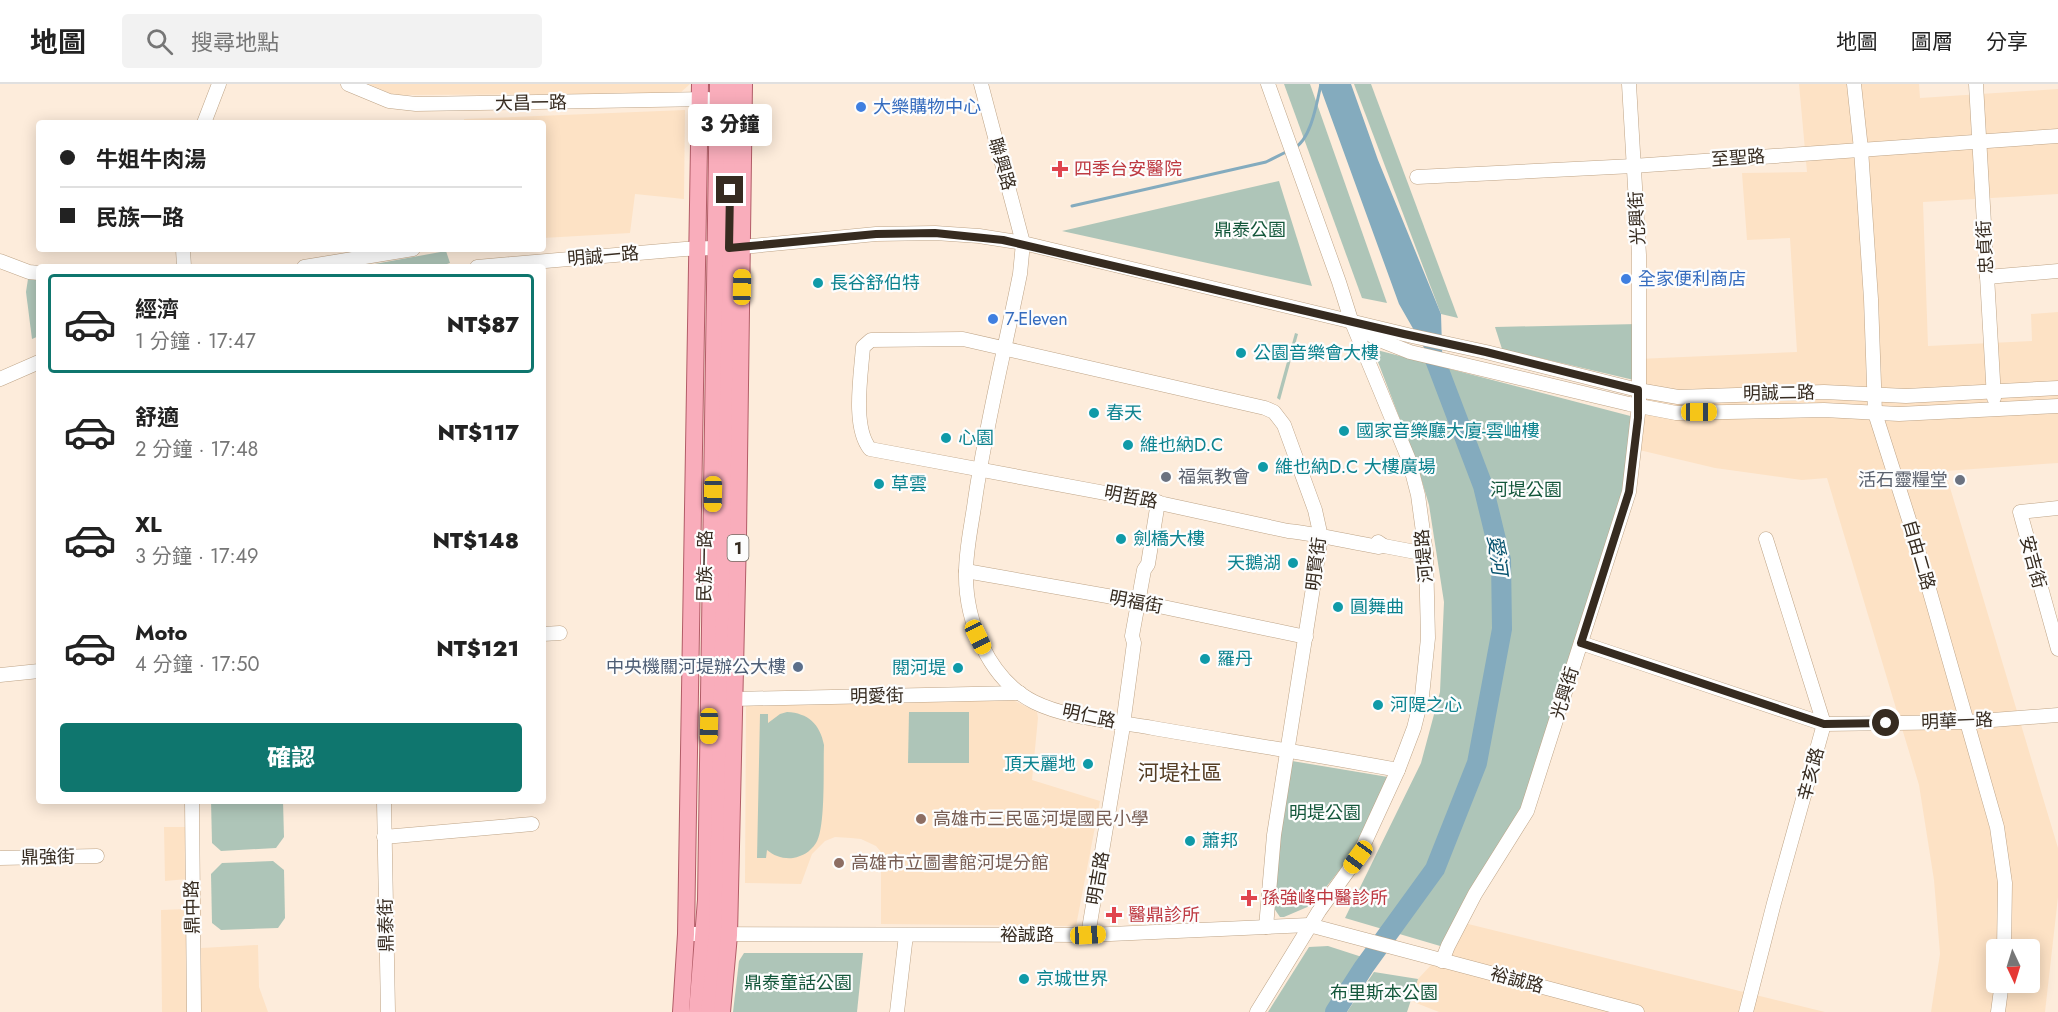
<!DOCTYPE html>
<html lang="zh-TW">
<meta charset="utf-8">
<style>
body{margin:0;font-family:Jost,"Noto Sans TC",sans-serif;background:#f2f2f2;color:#222;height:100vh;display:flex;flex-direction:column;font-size:22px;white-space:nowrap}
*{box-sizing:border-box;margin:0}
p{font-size:20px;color:#767676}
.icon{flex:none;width:33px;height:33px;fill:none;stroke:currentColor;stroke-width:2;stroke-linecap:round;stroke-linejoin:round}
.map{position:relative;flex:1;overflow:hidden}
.details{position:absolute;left:36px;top:180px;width:510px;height:540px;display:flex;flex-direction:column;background:#fff;border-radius:6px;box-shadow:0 3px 15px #0003}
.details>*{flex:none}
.hud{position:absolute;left:36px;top:36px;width:510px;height:132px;border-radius:6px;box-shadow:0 3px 15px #0003;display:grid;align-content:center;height:132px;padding:0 24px;background:#fff}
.needle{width:39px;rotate:176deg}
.fabs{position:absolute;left:1986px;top:855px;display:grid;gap:12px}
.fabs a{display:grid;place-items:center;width:54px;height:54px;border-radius:6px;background:#fff;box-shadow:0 3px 15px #0003;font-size:30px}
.end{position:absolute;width:27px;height:27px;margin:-14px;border:8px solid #362b20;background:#fff;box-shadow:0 0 0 3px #fff}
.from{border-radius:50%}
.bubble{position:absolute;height:42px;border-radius:6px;background:#fff;box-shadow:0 3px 15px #0003;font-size:20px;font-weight:800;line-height:42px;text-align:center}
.car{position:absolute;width:18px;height:36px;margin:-18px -9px;border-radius:8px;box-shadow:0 0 4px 2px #0007;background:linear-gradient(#f5c518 24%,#345 0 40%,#f5c518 0 76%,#345 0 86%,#f5c518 0)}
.hud b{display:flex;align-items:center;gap:21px;height:57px;font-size:22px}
.hud b+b{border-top:2px solid #e0e0e0}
.hud i{width:15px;height:15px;background:#222}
ul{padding:10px 0 0;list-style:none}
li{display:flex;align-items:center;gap:18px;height:99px;margin:0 12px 9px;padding:0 12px;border:3px solid transparent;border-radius:6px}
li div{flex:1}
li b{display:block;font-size:22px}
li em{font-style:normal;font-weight:800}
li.current{border-color:#0f766e}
li>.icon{width:54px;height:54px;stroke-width:1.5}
.primary-button{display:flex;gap:12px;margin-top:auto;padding:12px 24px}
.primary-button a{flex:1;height:69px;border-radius:6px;background:#0f766e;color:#fff;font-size:24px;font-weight:800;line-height:69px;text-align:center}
header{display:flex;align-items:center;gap:36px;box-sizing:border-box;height:84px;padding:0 30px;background:#fff;border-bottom:2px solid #e0e0e0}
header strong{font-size:28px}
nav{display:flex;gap:33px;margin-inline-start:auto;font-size:21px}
.search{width:420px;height:54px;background:#f2f2f2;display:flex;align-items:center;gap:15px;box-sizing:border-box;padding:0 21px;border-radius:6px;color:#767676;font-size:22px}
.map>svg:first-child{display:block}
.built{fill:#fde2c5;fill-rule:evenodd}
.green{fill:#aec5b8}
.water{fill:#84abbe}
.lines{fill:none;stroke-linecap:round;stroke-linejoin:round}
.stream{stroke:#84abbe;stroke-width:3}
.river{stroke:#84abbe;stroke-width:20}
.minor-casing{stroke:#bea487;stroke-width:15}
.major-casing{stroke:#b25c67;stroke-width:18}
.minor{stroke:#fff;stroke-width:14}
.major{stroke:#f9adbb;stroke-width:16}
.route{stroke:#362b20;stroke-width:8}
.shop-dot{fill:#3f7fe0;stroke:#fdfdfd;stroke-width:2}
.health-dot{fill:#e0444e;stroke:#fdfdfd;stroke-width:2}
.culture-dot{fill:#0f9aa8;stroke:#fdfdfd;stroke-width:2}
.worship-dot{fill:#6b7280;stroke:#fdfdfd;stroke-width:2}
.service-dot{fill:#5c6f8a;stroke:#fdfdfd;stroke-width:2}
.education-dot{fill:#8d6e63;stroke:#fdfdfd;stroke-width:2}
.labels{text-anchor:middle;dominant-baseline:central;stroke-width:4.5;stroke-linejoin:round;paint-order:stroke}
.shield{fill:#fdfdfd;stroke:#726a62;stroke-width:1.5}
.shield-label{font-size:16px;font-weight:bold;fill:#362b20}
.street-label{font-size:18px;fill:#362b20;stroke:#fdfdfd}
.shop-label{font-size:18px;fill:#366cbe;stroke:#fdfdfd;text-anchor:start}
.health-label{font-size:18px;fill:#be3a42;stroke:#fdfdfd;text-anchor:start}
.park-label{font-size:18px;fill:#14573b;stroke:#fdfdfd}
.culture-label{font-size:18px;fill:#0d838f;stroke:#fdfdfd;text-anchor:start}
.worship-label{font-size:18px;fill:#5b616d;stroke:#fdfdfd;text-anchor:start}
.service-label{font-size:18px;fill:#4e5e75;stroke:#fdfdfd;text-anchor:end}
.education-label{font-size:18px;fill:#785e54;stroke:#fdfdfd;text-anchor:start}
.water-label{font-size:20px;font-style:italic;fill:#095470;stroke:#fdfdfd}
.quarter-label{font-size:21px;fill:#543d24;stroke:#fdfdfd}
</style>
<header>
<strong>地圖</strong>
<div class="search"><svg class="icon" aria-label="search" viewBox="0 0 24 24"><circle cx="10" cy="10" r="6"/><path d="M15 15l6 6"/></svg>搜尋地點</div>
<nav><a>地圖</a><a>圖層</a><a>分享</a></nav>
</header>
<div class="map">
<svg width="2058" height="928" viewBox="0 0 2058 928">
<rect width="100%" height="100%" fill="#fdecdb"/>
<g class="built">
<path d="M368,0H690L679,10L394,11Z"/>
<path d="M1799,0H1919L1920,14L2058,5V110L1923,118L1928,262L2032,257L2031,230L2058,228V379L1945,387L2058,764V813L2045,928H1931L1940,870L1934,796L1919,701L1827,394L1802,396L1715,384L1635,365L1638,275L1797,268L1790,154L1747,156L1742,89L1807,88ZM1996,866H2030V898H1996Z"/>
<path d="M685,26L684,115L635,110L630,149L543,154V39H464V35Z"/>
<path d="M1011,615L1037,628L1038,634L1032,696L1100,717L1076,842L881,840V768L876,762L861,755L851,754L835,753L825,757L812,770L801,800L745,799L746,621Z"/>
<path d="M164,743H199L201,864L258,861L259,903L268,928H162L161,826L186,825L187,795L165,797Z"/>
<path d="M1460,838L1825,928H1439L1411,917L1418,895L1447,864Z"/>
</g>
<g class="green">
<path d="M1284,0H1310L1387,219L1362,214Z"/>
<path d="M1354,0H1371L1458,234L1441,230Z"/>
<path d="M1279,97L1312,202L1062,147Z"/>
<path d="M446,167L450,179L438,183H358Z"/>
<path d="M28,195L39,196V252L32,255L26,208Z"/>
<path d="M1638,240V297L1502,265L1495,243Z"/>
<path d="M1295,249L1298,250L1280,316L1277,314Z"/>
<path d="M1373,265L1638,334L1635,365L1528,727L1447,864L1345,834L1421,679L1440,608L1444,518L1429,421L1416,377Z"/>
<path d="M787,628C808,629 820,640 824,661C823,681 826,744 816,759C810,768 803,772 793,774C783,775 774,772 767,766L766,774H757L760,630H768V639L780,630Z"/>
<path d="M909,628H969V679H908Z"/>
<path d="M1292,677L1388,693L1353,769L1312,821L1284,833H1280L1269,817Z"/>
<path d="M211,717H283L284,753L276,764L221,767L212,759Z"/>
<path d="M273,777L284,786L285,834L278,844L221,846L212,839L211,790L222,779Z"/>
<path d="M1328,862L1362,873L1327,928H1268L1309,863Z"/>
<path d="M744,869H863L857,928H733L739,877Z"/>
<path d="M1374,888L1418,895L1407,928H1347Z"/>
</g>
<path class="water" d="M1319,0H1351L1378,76L1441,230L1443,297L1399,220Z"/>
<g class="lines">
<g class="stream">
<path d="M1294,64C1311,56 1317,18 1321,0"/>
<path d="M1072,122L1266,78L1288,67"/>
</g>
<path class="river" d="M1335,928L1364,883L1435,785L1477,679L1502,545L1501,476L1483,402L1434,273"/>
<defs>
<g id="minor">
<path d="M348,0L389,17L416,20L708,15"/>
<path d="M981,0L1023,159L1020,190C1005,265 986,340 975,416C972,439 966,464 966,488C965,536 988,595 1034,618C1068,635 1116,637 1153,644C1235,658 1317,671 1398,686"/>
<path d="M1854,0L1861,65L1871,215L1875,329L1911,442L1997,743L2005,799L2004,866"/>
<path d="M1976,0L1994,314"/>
<path d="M204,39L219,0"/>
<path d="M1417,93L1633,82L2058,52"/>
<path d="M183,165L184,183"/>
<path d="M0,177L29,188L39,189"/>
<path d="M304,183L413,165"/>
<path d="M477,183L685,165L742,163L876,150L935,149L979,152L1023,159L1412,252L1486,268L1638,306L1678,313L1824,308L1906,312L2058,304"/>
<path d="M1987,193L2058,187"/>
<path d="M1357,241L1377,255L1410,268L1629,320L1676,329L1824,326L1899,330L2058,322"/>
<path d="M0,295L39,278"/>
<path d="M2058,424L2020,428L2058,565"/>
<path d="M1378,458L1384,462L1426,470"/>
<path d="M966,487L1130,516L1306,553"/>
<path d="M543,550L560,549"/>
<path d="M1581,559L1824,640L1967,638L2058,631"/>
<path d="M0,591L39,587"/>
<path d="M734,615L1020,609"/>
<path d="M192,717L194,928"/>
<path d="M384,717L388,928"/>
<path d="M384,753L532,740"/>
<path d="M0,774L97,772"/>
<path d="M1266,843L1274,751L1321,453L1315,426L1284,341L1274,328L1265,324L963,255L871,256L863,263C861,291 852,343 870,365L1164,420L1288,447C1318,450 1349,458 1379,463L1384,462"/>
<path d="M686,850L1088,851L1309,841L1637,928"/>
<path d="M1088,851L1122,648L1134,559L1132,552L1144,486L1148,480L1158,418"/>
<path d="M1442,877L1448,862L1475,810L1527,727L1629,408L1639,321V171L1629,0"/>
<path d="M897,928L906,851"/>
<path d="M1257,928L1319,827L1358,773L1398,686L1414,644L1422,612L1428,554L1426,470L1418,411L1409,376L1351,236L1339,198L1268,0"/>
<path d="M1746,928L1774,819L1824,640L1766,455"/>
<path d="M1998,928L2002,898"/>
</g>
<g id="major">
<path d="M681,928L686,850L700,0"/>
<path d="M697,928L706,816L718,0"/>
<path d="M709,928L717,851L730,220L732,0"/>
<path d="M722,928L729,851L738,452L744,0"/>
</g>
</defs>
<use href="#minor" class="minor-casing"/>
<use href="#major" class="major-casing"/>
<use href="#minor" class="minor"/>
<use href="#major" class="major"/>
</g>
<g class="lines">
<path class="route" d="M730,106L729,164L876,150L935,149L1003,156L1404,250L1486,268L1638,306V334L1629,408L1581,559L1824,640L1886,639"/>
</g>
<g class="shop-dot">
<circle cx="861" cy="23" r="6"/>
<circle cx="1626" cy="195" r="6"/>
<circle cx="993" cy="235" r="6"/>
</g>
<g class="health-dot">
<path d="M1057 76h6v6h6v6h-6v6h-6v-6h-6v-6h6z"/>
<path d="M1246 805h6v6h6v6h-6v6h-6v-6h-6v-6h6z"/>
<path d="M1111 822h6v6h6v6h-6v6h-6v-6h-6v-6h6z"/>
</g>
<g class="culture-dot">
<circle cx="818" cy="199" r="6"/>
<circle cx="1241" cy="269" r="6"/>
<circle cx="1094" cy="329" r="6"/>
<circle cx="1344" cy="347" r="6"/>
<circle cx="946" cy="354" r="6"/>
<circle cx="1128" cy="361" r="6"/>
<circle cx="1263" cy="383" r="6"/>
<circle cx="879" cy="400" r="6"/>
<circle cx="1121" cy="455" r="6"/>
<circle cx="1293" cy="479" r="6"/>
<circle cx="1338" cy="523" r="6"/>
<circle cx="1205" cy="575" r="6"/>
<circle cx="958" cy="584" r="6"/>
<circle cx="1378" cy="621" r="6"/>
<circle cx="1088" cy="680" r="6"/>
<circle cx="1190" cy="757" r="6"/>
<circle cx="1024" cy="895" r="6"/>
</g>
<g class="worship-dot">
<circle cx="1166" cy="393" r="6"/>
<circle cx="1960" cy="396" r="6"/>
</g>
<circle class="service-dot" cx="798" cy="583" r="6"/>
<g class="education-dot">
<circle cx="921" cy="735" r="6"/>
<circle cx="839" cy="779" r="6"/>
</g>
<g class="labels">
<rect class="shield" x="727.5" y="451" width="21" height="26" rx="4.5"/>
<g class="shield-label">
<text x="738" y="464">1</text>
</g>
<g class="street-label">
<text transform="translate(531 19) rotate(-1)">大昌一路</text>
<text transform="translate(1738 74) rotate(-4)">至聖路</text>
<text transform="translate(1002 80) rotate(74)">聯興路</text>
<text transform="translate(1637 134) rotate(-93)">光興街</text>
<text transform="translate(1985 163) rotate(-93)">忠貞街</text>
<text transform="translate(603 172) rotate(-5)">明誠一路</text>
<text transform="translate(1779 309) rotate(-1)">明誠二路</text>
<text transform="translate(1131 413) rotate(11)">明哲路</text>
<text transform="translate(1919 471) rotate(74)">自由二路</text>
<text transform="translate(1424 472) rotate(-95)">河堤路</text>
<text transform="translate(2033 478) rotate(75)">安吉街</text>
<text transform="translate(1316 480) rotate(-83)">明賢街</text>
<text transform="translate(705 482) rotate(-89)">民族一路</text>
<text transform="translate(1136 518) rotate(11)">明福街</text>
<text transform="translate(1565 609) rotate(-73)">光興街</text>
<text transform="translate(877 612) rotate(-1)">明愛街</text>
<text transform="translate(1089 632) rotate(12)">明仁路</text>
<text transform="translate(1957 637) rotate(-2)">明華一路</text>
<text transform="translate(1811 690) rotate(-75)">辛亥路</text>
<text transform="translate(48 773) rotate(-1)">鼎強街</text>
<text transform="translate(1098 794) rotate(-80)">明吉路</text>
<text transform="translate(192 823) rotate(-91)">鼎中路</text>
<text transform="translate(386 841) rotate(-91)">鼎泰街</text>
<text x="1027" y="851">裕誠路</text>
<text transform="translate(1517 896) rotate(15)">裕誠路</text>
</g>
<g class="shop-label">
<text x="873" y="23">大樂購物中心</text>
<text x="1638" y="195">全家便利商店</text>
<text x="1005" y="235">7-Eleven</text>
</g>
<g class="health-label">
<text x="1074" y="85">四季台安醫院</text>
<text x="1262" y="814">孫強峰中醫診所</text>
<text x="1128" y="831">醫鼎診所</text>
</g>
<g class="park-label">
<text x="1250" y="146">鼎泰公園</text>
<text x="1526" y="406">河堤公園</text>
<text x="1325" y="729">明堤公園</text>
<text x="798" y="899">鼎泰童話公園</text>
<text x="1384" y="909">布里斯本公園</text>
</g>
<g class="culture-label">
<text x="830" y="199">長谷舒伯特</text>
<text x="1253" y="269">公園音樂會大樓</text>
<text x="1106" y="329">春天</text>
<text x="1356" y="347">國家音樂廳大廈-雲岫樓</text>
<text x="958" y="354">心園</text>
<text x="1140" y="361">維也納D.C</text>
<text x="1275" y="383">維也納D.C 大樓廣場</text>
<text x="891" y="400">草雲</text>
<text x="1133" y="455">劍橋大樓</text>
<text x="1281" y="479" text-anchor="end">天鵝湖</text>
<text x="1350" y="523">圓舞曲</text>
<text x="1217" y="575">羅丹</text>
<text x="946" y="584" text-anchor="end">閱河堤</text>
<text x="1390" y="621">河隄之心</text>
<text x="1076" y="680" text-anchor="end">頂天麗地</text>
<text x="1202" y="757">蕭邦</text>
<text x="1036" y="895">京城世界</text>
</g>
<g class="worship-label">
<text x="1178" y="393">福氣教會</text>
<text x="1948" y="396" text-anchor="end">活石靈糧堂</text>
</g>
<g class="service-label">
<text x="786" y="583">中央機關河堤辦公大樓</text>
</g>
<g class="education-label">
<text x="933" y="735">高雄市三民區河堤國民小學</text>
<text x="851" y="779">高雄市立圖書館河堤分館</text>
</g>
<g class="water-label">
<text transform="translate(1497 471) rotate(82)">愛河</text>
</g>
<g class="quarter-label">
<text x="1180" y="689">河堤社區</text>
</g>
</g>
</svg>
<div class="fabs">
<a><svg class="needle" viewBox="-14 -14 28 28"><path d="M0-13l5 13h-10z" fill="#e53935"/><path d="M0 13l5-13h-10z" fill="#767676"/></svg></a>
</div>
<i class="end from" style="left:1886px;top:639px"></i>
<i class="end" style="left:730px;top:106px"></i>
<div class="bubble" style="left:688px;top:20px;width:84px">3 分鐘</div>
<i class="car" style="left:742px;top:203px;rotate:1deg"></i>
<i class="car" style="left:1699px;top:328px;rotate:90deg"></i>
<i class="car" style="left:713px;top:410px;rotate:181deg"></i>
<i class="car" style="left:978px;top:553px;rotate:154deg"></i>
<i class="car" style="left:709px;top:642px;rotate:181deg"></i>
<i class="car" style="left:1358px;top:773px;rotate:216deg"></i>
<i class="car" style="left:1088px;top:851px;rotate:87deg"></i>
<div class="hud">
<b><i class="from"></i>牛姐牛肉湯</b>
<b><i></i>民族一路</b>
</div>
<section class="details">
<ul>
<li class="current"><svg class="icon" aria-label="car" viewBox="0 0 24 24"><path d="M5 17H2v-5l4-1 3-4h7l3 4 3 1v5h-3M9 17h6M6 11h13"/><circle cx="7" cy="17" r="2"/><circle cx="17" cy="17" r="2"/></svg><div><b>經濟</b><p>1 分鐘 · 17:47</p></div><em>NT$87</em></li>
<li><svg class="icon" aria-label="car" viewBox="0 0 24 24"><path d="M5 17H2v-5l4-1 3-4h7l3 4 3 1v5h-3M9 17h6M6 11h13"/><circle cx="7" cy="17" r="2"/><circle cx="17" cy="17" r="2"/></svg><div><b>舒適</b><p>2 分鐘 · 17:48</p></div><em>NT$117</em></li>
<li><svg class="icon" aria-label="car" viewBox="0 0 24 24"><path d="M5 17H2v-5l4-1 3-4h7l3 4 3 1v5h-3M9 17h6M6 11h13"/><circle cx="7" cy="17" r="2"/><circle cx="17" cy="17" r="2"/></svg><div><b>XL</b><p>3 分鐘 · 17:49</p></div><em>NT$148</em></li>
<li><svg class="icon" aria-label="car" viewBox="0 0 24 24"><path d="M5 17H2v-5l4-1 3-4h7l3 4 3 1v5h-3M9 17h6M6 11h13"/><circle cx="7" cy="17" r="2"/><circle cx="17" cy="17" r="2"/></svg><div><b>Moto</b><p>4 分鐘 · 17:50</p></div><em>NT$121</em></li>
</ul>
<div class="primary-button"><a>確認</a></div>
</section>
</div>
